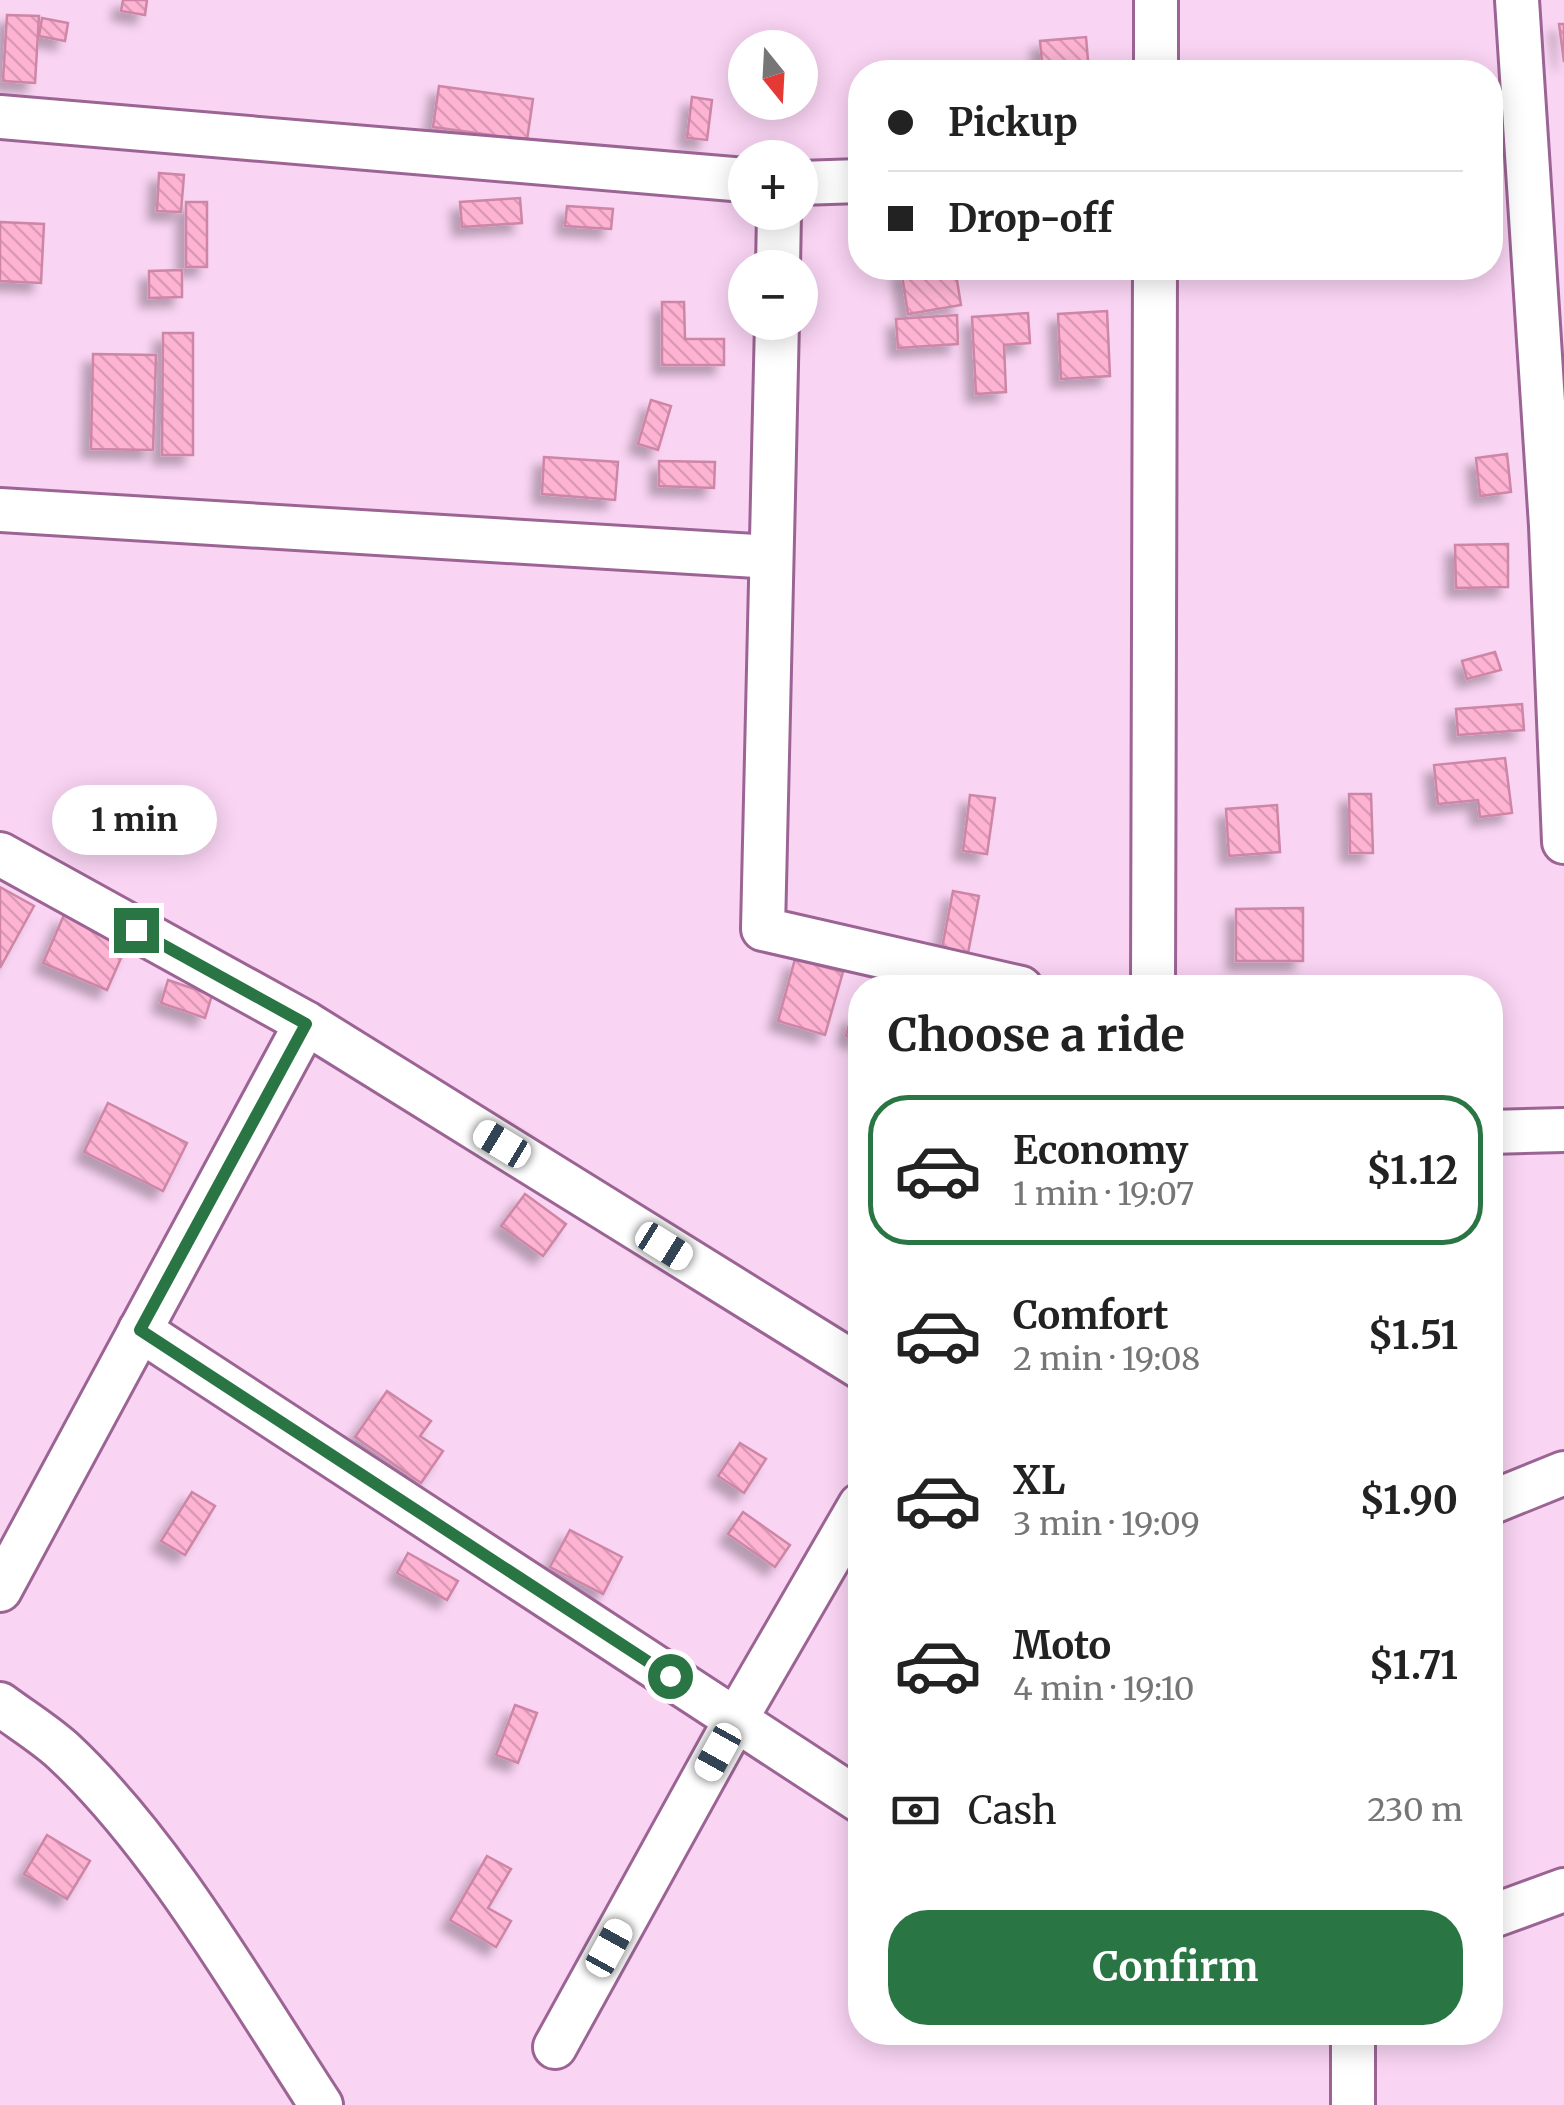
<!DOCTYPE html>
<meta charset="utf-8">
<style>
body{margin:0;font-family:Merriweather,serif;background:#f6f6f6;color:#222;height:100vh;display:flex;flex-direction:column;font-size:38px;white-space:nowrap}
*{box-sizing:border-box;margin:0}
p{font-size:32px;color:#767676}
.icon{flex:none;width:55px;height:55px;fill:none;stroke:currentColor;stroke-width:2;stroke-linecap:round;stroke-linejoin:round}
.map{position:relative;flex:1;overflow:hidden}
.sheet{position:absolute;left:848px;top:975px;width:655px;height:1070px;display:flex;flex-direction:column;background:#fff;border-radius:40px;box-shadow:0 5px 25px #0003}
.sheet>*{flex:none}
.top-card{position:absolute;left:848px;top:60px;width:655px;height:220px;border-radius:40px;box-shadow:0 5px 25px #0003;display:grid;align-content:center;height:220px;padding:0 40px;background:#fff}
.needle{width:65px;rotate:162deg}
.tools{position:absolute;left:728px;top:30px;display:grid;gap:20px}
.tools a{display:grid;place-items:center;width:90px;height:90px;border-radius:50%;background:#fff;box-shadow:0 5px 25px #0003;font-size:50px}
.end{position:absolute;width:45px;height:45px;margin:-22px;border:12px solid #297543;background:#fff;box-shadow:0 0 0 5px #fff}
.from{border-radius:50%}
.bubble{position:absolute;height:70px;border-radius:35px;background:#fff;box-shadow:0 5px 25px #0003;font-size:32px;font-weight:700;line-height:70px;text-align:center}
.car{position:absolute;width:30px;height:60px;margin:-30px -15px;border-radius:12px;box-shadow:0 0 8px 2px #0007;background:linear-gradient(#fff 24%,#345 0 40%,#fff 0 76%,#345 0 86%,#fff 0)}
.top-card b{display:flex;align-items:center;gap:35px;height:95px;font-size:38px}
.top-card b+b{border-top:2px solid #e0e0e0}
.top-card i{width:25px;height:25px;background:#222}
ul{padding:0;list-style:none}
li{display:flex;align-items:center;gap:30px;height:150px;margin:0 20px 15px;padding:0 20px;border:5px solid transparent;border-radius:40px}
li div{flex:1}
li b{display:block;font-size:38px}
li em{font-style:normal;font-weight:700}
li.selected{border-color:#297543}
li>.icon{width:90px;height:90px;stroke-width:1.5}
h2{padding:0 40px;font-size:45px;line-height:120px}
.pay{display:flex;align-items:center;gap:25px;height:110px;padding:0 40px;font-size:38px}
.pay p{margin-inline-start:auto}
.button{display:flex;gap:20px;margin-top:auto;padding:20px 40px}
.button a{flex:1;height:115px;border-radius:40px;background:#297543;color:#fff;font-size:40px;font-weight:700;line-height:115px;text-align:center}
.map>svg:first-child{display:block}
.building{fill:url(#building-back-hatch);stroke:#ce86a6;stroke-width:2.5;filter:url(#shadow)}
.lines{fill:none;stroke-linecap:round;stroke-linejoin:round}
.minor-casing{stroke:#9b6494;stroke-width:48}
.minor{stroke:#fff;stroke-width:42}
.route{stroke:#297543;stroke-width:12}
</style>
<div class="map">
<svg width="1564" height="2105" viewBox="0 0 1564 2105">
<defs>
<pattern id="building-back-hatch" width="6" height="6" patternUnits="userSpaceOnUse" patternTransform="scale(2.5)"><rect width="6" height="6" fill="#feb3d3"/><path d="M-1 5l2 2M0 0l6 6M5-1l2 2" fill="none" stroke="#da9ab6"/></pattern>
<filter id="shadow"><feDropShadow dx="-9" dy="9" stdDeviation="5" flood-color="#0004"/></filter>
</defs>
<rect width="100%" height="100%" fill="#f9d4f3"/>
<g class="building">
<path d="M123,0H147L145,15L121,11Z"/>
<path d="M7,15L39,16L35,83L3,81Z"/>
<path d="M42,18L68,23L65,41L39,36Z"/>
<path d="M1559,24H1564V62Z"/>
<path d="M1086,37L1089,72H1043L1040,41Z"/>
<path d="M439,86L533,99L527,140L433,127Z"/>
<path d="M692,97L712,100L707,140L687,138Z"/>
<path d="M159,173L184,175L181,212L157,211Z"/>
<path d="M520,198L522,223L462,227L460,202Z"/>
<rect x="186" y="202" width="21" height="65"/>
<path d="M567,206L613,209L611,229L565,226Z"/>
<path d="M0,222L44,224L41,283L0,281Z"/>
<path d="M912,268H955L961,305L908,314L901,269Z"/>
<path d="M182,270V297L149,298V271Z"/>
<path d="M662,302H684L685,339H724V365H662Z"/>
<path d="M1107,311L1110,376L1061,379L1058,314Z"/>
<path d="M1028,313L1030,343L1004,345L1006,392L976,394L972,317Z"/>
<path d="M957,315L958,344L898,348L896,319Z"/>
<path d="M163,333H193V455H162Z"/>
<path d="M93,354L156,355L153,450L91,449Z"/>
<path d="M651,400L671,406L658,450L638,444Z"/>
<path d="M1507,454L1511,492L1480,496L1476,458Z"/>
<path d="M544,457L618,462L615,500L542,494Z"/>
<path d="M659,461L715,462L714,488L659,486Z"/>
<path d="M1508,544V587L1456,588L1455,545Z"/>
<path d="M1495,652L1501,670L1467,679L1462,661Z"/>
<path d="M1522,704L1524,730L1458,735L1456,709Z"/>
<path d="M1505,758L1512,813L1480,817L1478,800L1438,804L1434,765Z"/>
<path d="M1349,794H1371L1373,853H1350Z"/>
<path d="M970,795L995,798L987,854L963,851Z"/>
<path d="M1277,805L1280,852L1229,856L1226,809Z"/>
<path d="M0,887L34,906L0,968Z"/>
<path d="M953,891L979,896L968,953L942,948Z"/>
<path d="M1303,908V961H1236V909Z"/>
<path d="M64,915L128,942L107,990L43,963Z"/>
<path d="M795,959L843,972L825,1035L778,1021Z"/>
<path d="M168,980L212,995L205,1018L161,1003Z"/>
<path d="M852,1015L860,1017V1040L846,1036Z"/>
<path d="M108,1103L187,1143L163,1191L84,1152Z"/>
<path d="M525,1194L566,1224L543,1256L501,1226Z"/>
<path d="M387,1391L431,1421L420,1436L443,1451L421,1483L355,1437Z"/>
<path d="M740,1443L766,1459L744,1493L718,1476Z"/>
<path d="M192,1492L215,1506L185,1555L161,1541Z"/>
<path d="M743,1512L790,1545L775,1567L728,1534Z"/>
<path d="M570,1530L622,1557L603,1594L550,1567Z"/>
<path d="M408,1553L458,1581L447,1600L397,1573Z"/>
<path d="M515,1705L537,1713L518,1763L496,1755Z"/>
<path d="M47,1835L90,1861L67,1899L24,1874Z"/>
<path d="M487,1856L511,1869L488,1908L511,1921L496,1947L450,1920Z"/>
</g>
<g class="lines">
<defs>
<g id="minor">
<path d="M1517,0L1551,526L1564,842"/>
<path d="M1156,72V0"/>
<path d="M0,117L745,180"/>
<path d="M800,183L860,181"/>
<path d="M778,268L779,212"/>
<path d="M777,322L763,929L1021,988"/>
<path d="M0,510L771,557"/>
<path d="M0,854L306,1023L860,1367"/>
<path d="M1153,988L1155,268"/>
<path d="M1490,1132L1564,1130"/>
<path d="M140,1330L860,1801"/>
<path d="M1490,1503L1564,1473"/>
<path d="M0,1590L306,1023"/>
<path d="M0,1704C20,1719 43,1733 62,1750C163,1844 245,1989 321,2105"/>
<path d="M1490,1917L1564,1890"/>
<path d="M555,2047L736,1719L860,1505"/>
<path d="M1353,2105V2032"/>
</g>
</defs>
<use href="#minor" class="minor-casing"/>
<use href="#minor" class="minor"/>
</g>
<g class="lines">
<path class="route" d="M136,930L306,1024L140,1330L670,1676"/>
</g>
</svg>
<div class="tools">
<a><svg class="needle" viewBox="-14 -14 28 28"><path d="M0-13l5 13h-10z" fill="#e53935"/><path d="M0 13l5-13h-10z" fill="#767676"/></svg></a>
<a>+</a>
<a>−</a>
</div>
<i class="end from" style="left:670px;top:1676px"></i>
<i class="end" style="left:136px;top:930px"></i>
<div class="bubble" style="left:52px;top:785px;width:165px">1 min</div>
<i class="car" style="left:502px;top:1144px;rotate:301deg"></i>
<i class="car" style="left:664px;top:1246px;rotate:122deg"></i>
<i class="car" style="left:718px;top:1752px;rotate:209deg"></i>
<i class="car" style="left:609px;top:1948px;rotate:29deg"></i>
<div class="top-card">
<b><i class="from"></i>Pickup</b>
<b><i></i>Drop-off</b>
</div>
<section class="sheet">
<h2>Choose a ride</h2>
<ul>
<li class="selected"><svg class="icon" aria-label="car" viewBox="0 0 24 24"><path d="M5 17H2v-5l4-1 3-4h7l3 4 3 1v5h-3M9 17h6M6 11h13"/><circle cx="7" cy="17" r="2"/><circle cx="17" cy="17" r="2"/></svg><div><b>Economy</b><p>1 min · 19:07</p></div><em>$1.12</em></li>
<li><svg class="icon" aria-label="car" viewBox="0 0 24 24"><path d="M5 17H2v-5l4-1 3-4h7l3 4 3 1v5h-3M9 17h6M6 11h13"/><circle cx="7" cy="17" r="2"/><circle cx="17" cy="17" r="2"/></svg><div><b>Comfort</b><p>2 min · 19:08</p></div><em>$1.51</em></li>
<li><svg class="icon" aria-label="car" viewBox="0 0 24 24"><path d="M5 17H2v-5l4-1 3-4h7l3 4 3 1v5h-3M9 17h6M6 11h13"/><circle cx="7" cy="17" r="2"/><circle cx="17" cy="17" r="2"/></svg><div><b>XL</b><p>3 min · 19:09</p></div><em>$1.90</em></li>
<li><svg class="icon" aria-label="car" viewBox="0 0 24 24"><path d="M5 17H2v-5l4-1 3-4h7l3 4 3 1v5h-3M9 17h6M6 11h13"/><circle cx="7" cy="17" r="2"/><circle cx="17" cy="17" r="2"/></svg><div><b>Moto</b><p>4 min · 19:10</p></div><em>$1.71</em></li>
</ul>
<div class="pay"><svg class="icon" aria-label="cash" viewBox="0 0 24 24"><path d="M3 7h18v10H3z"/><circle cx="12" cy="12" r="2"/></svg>Cash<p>230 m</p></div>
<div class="button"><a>Confirm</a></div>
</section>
</div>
